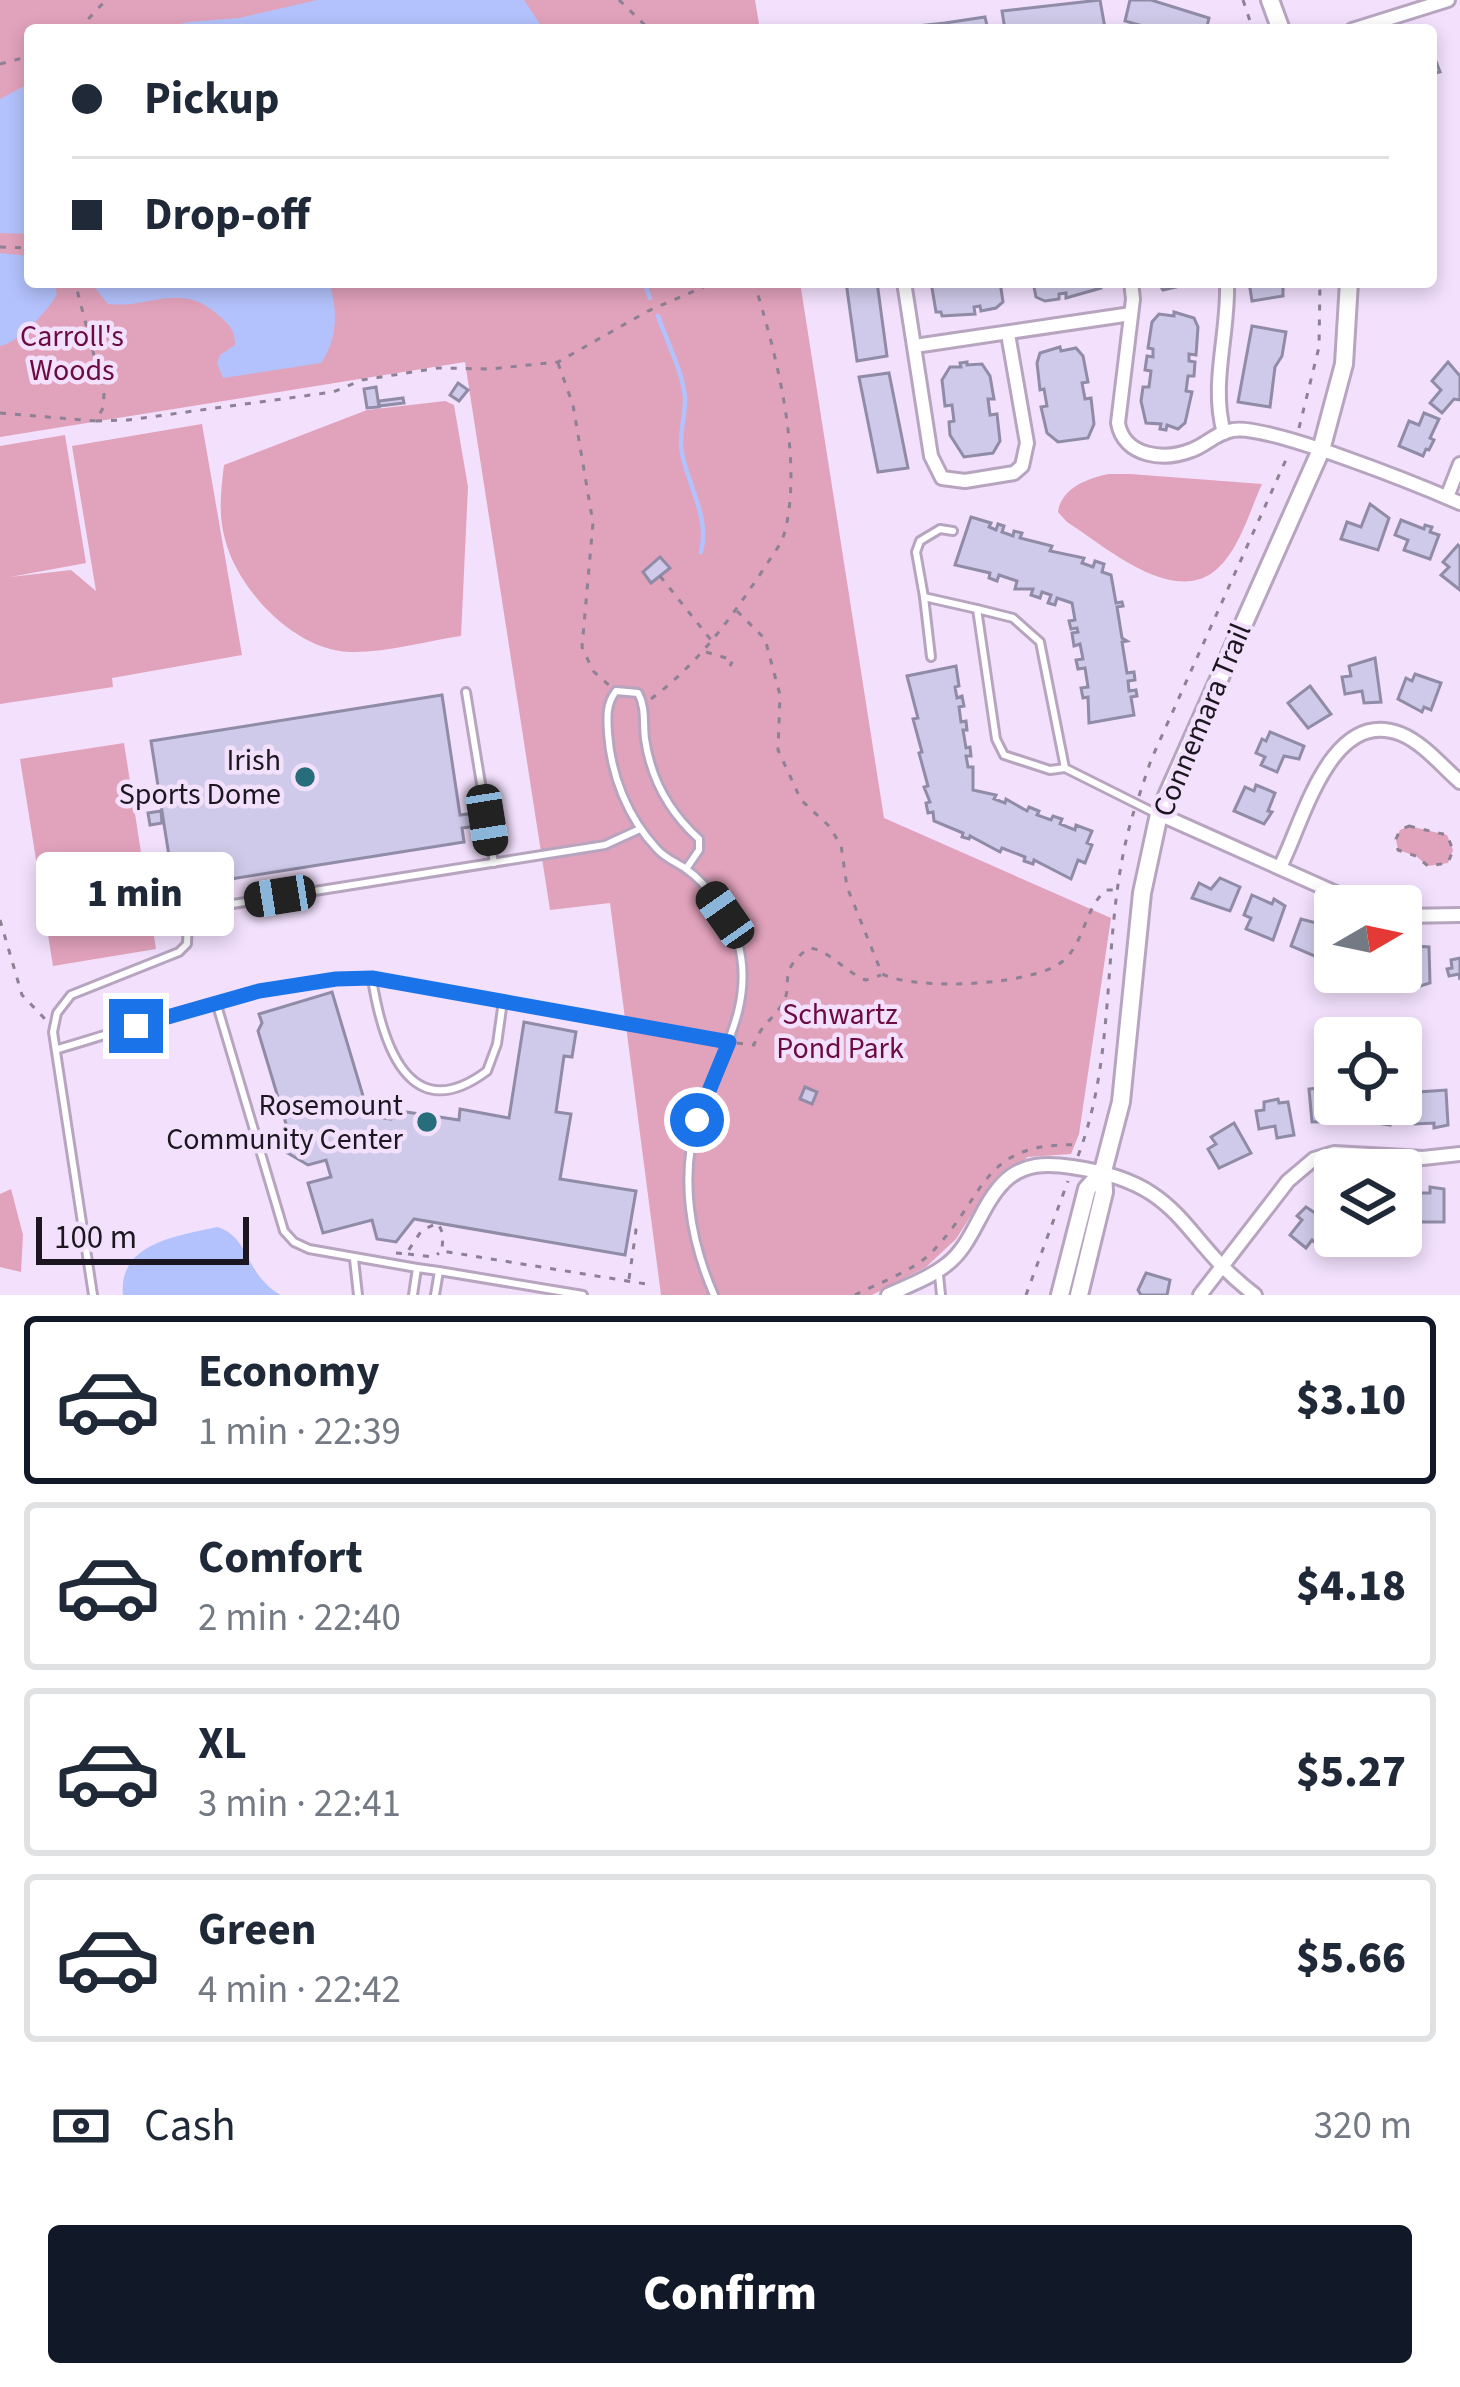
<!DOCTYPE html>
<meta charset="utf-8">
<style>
body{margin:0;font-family:"Source Sans 3",sans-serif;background:#f2f2f3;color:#1f2937;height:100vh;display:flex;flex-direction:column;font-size:45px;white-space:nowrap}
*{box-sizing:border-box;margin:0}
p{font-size:39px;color:#747a83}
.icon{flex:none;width:66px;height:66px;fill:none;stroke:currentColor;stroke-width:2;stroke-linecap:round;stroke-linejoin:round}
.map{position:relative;height:1295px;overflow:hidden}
.details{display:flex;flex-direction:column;background:#fff;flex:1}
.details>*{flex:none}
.banner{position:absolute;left:24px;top:24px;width:1413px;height:264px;border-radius:12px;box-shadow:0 6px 18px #0003;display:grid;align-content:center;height:264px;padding:0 48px;background:#fff}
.needle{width:78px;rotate:81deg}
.tools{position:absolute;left:1314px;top:885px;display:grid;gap:24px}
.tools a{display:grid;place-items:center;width:108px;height:108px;border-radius:12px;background:#fff;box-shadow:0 6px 18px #0003;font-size:60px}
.scale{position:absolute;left:36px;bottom:30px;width:213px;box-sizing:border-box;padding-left:12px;border:6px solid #1c1620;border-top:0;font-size:33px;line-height:42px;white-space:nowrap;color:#1c1620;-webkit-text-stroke:9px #f2e0fc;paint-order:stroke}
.end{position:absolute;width:54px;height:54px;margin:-27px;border:15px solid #1a73e8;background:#fff;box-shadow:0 0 0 6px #fff}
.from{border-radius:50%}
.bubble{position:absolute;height:84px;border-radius:12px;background:#fff;box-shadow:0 6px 18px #0003;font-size:39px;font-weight:800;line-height:84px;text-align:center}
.car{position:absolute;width:36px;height:72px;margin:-36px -18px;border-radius:15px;box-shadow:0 0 9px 3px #0007;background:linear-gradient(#222 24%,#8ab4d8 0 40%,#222 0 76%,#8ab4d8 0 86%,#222 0)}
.banner b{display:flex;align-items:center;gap:42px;height:114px;font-size:45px}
.banner b+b{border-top:3px solid #e0e1e3}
.banner i{width:30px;height:30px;background:#1f2937}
ul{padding:21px 0 0;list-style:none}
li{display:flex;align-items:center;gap:36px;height:168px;margin:0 24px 18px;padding:0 24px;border:6px solid #e0e1e3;border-radius:12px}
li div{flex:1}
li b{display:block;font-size:45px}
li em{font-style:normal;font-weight:800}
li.current{border-color:#111827}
li>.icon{width:108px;height:108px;stroke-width:1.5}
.pay{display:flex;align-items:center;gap:30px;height:132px;padding:0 48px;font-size:45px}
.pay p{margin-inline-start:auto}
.cta{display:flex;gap:24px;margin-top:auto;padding:24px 48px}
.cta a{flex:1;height:138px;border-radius:12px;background:#111827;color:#fff;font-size:48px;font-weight:800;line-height:138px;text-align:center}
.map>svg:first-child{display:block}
.green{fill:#e1a2bb}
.water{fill:#b3c2fc}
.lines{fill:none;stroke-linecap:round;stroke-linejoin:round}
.stream{stroke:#b3c2fc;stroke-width:4.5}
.building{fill:#cfcae9;stroke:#908ba7;stroke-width:3}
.lane-casing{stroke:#b7a5c0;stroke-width:12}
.street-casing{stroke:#b7a5c0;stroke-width:18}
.secondary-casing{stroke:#b7a5c0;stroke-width:22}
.path{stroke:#8d8195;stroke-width:3;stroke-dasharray:6 9;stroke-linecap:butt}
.lane{stroke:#fff;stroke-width:6}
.street{stroke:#fff;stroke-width:12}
.secondary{stroke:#fff;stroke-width:16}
.route{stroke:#1a73e8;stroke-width:15}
.poi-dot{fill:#276d7b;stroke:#f2e0fc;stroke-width:4.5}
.labels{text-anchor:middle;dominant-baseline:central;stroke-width:9;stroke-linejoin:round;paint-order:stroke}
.park-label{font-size:30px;fill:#6b0b41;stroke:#f2e0fc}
.street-label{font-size:30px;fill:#1c1620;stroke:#f2e0fc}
.poi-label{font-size:30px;fill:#1c1620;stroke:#f2e0fc;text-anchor:end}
</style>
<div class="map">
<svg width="1460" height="1295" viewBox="0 0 1460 1295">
<rect width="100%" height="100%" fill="#f2e0fc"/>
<g class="green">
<path d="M0,0H755L760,30H30V282H800L884,818L1111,918L1079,1134L1071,1154L1028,1157L993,1181L956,1239L926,1267L872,1295H661L610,903L550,910L465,362L0,437Z"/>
<path d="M445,401L454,405L468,487L461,636C426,641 385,653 350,652C295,651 237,589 225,539C218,514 221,490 224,465L367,410Z"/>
<path d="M202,424L242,655L112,678L113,687L0,704V446L65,435L86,563L10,577L71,570L96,591L72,446Z"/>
<path d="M1109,474H1130L1262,484C1250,510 1240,548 1218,568C1175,609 1105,546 1067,522L1058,512C1061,489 1087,478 1109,474Z"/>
<path d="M124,743L156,949L53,966L20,759Z"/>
<path d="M1409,826L1447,835L1453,850L1448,863L1428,866L1416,856L1398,850L1396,839L1400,830Z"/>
<path d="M11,1189L23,1235L21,1272L0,1267V1194Z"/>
</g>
<g class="water">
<path d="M317,0H524L544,30H157L188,22L239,18Z"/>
<path d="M30,83V234L0,233V99Z"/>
<path d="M0,253L30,256V282H54L57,294C49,310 17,344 0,346Z"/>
<path d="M90,282H329C338,309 338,339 321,363L223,378L217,363L220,355L235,345C235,330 229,324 217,314C181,281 147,309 108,304Z"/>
<path d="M217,1227C250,1236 245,1276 281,1295H123C118,1243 177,1236 217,1227Z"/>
</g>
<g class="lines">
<g class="stream">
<path d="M644,282L650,298"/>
<path d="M658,316C667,342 682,370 685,397C686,416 678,436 682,453C688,486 710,517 701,552"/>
</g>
</g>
<g class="building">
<path d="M1100,0L1105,28L1005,30L1002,11Z"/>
<path d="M1130,0H1151L1209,18L1206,30H1157L1125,21Z"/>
<path d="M985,17L988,30L907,27L945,23Z"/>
<path d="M1431,48L1440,72L1431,74Z"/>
<path d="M846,282H877L887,356L857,361Z"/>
<path d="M931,282H1000L1003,302L996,308L981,311L980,306L974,307L975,314L942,316L941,312H936Z"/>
<path d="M1033,282H1101V288L1066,298V293L1059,294V299L1045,301L1036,297Z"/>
<path d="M1158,282H1197L1163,290Z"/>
<path d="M1249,282H1283V296L1252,301Z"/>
<path d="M1174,312L1194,318L1198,327L1196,355L1189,354V361L1195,362L1194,376H1188L1186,391L1192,392L1185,423L1178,429L1167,425L1166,430L1160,429L1161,424L1146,423L1141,401L1143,387H1149L1151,371L1145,370L1147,356L1153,357V349L1148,348L1152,322L1159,314L1174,316Z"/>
<path d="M1252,326L1286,332L1282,356L1275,367L1270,407L1238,402Z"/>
<path d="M1060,347L1061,351L1076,348L1083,356L1088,382L1082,383L1085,399L1091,398L1094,424L1088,438L1058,442L1047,433L1041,407L1047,406L1044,389L1040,390L1037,363L1040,353Z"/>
<path d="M967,362V365L982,364L990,376L994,399H988L990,415L997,414L1000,441L993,453L964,457L950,435L949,422L954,421L952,405L945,406L942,380L950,367H961L960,363Z"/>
<path d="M1448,362L1460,376V400L1454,399L1442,413L1430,403L1441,390L1432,381Z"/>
<path d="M889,373L908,468L878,472L859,377Z"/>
<path d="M458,383L468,390L459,401L450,395Z"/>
<path d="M376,387L379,407L367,408L364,389Z"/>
<path d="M403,398L404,403L379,406V401Z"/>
<path d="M1424,413L1439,419L1430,438L1434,440L1429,450L1426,449L1423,456L1399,446L1409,421L1419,425Z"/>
<path d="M1370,504L1389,518L1378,550L1341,539L1347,522L1361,527Z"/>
<path d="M971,517L991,523L989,527L996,530L998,524L1004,526L1002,532L1013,536L1014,531L1022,533L1020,538L1052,546L1050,551L1084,558L1082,563L1093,567L1095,561L1104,564L1102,572L1111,575L1116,603L1122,602L1123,606L1117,607L1122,638L1127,641L1122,642L1127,673L1134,672L1135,680L1128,681L1129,691L1136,690L1137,696L1131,697L1134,715L1089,723L1088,697L1083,698L1081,688L1088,687L1085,668L1078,669L1076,660L1083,659L1080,644L1074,646L1072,633L1078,632L1077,628L1071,629L1069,621L1075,620L1072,603L1057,598L1055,605L1048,603L1051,595L1042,592L1040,598L1031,595L1033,589H1015L1017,581L999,575L997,581L989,578L990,573L955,565Z"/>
<path d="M1401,520L1424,529L1425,525L1432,527L1430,532L1439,535L1430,559L1404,550L1408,540L1395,535Z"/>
<path d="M1458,545L1460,547V590L1441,575L1449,567L1443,562Z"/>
<path d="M660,557L670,568L651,583L643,572Z"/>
<path d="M1375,658L1381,702L1364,703L1362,691L1345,694L1342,677L1351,676L1349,666Z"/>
<path d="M956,666L959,686L955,687L957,698L962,696L964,706L959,707L961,722L966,721L967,730H963L966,748L970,747L971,756H966L968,767H973V790L996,795L994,799L1005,803L1006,799L1027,811L1029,807L1039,811L1037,815L1051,820L1053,816L1062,819L1060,824L1075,830L1076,825L1092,831L1087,843L1092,845L1085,863L1078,860L1071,879L1034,860L1033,864L1024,861L1025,857L1002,848L1000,852L970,836L969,839L962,837L963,833L934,821L933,812L928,813L926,803L930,802L924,787L928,786L919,753L922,752L913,719L918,718L907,676Z"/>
<path d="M1415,674L1441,683L1431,710L1424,707L1422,712L1398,699L1406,678L1412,681Z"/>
<path d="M1310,686L1331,714L1308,728L1288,703Z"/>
<path d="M442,695L460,815L475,813L477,826L462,828L464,842L174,888L151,741Z"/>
<path d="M1270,732L1304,746L1299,759L1284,756L1277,772L1261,765L1265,757L1256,753L1262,739L1266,741Z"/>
<path d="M1256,785L1275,793L1268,811L1272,812L1264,824L1234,811L1245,787L1254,791Z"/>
<path d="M161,811L162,823L150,825L148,813Z"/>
<path d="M1220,878L1240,887L1230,911L1192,898L1199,883L1211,889Z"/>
<path d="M1252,895L1272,904L1274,899L1285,906L1273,940L1246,929L1251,918L1244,915Z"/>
<path d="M1301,919L1328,926L1317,957L1291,946Z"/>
<path d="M1415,946L1429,947L1430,983L1417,987L1394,983V972H1401V963H1407L1408,954H1414Z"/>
<path d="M1460,958V980L1459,974L1449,976L1447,969L1452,968L1451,960Z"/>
<path d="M332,992L369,1116L391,1119L393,1110L459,1120L460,1109L509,1118L524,1022L576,1032L572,1057L564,1056L556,1112L571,1114L560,1179L636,1191L625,1255L414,1219L396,1242L377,1239L372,1220L323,1233L308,1183L331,1177L326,1160L308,1165L274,1145L286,1124L258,1031L262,1023L259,1014Z"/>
<path d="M1335,1086L1339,1121L1312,1122L1309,1089Z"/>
<path d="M805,1087L817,1092L812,1104L800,1099Z"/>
<path d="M1446,1090L1448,1125L1434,1128V1123L1415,1124L1413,1103L1419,1102V1092Z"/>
<path d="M1278,1099L1279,1103L1288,1102L1294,1135L1277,1138L1275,1126L1259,1129L1256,1111L1264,1110V1102Z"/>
<path d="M1363,1104H1391L1390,1125L1363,1121Z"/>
<path d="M1234,1123L1251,1153L1219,1168L1208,1149L1216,1144L1211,1137Z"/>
<path d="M1430,1187L1444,1189V1222H1418V1214H1410V1193H1430Z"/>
<path d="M1306,1207L1335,1226L1319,1246L1312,1240L1306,1248L1290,1235L1302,1220L1297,1216Z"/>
<path d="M1146,1273L1170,1280L1167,1295H1141L1138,1290Z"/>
</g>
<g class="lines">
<defs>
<g id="lane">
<path d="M953,531L940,529L920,541L916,552L924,597L977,609"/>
<path d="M924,597L931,657"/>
<path d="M466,692L494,863"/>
<path d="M1065,768L1040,642L1013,618L977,609L996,739L1004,755L1050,770L1065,768L1155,813"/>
<path d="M686,869L699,850V839C669,812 651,780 645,739C643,723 646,707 638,693L616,691C606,704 607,717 608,733C611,776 628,818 657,849C666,859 676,862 686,869C709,885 730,917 738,943C756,1006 717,1060 698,1117C679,1176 690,1240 714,1295"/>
<path d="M372,979C382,1041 408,1130 487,1071L497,1044L503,1001"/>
<path d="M216,1002L284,1231L294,1242L309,1249L417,1268"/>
<path d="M58,1049C161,1019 264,979 372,978L729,1042"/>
<path d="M354,1259L358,1295"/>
<path d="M439,1271L583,1295"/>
<path d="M939,1275L941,1295"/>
<path d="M93,1295L53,1032L57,1013L71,995L179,952L187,944L188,920L195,910L605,845L640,829"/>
<path d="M413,1295L417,1268L439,1271L435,1295"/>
</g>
<g id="street">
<path d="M1352,30L1448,0"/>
<path d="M904,282L931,456L942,478L965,481L1014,473L1022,466L1027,443L1008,334"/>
<path d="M1131,282L1133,299L1118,423C1124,457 1164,461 1192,450C1206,445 1217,432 1233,430C1268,424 1421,486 1460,503"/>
<path d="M915,346L1131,314"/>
<path d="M1224,433C1210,384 1229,333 1227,282"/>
<path d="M1447,497L1460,464"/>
<path d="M1159,814L1365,906"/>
<path d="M1280,867C1303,823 1330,706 1401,734C1423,743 1442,766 1460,782"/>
<path d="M1401,916L1460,915"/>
<path d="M888,1295C907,1286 930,1278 946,1265C973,1245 980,1206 1004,1182C1023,1163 1047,1163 1072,1167C1186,1183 1178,1237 1255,1295"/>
<path d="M1200,1295L1288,1181L1314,1159L1334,1153L1423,1158L1460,1154"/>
</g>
<g id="secondary">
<path d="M1270,0L1281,30"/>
<path d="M1060,1295L1087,1189L1103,1171"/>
<path d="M1079,1295L1104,1192L1103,1171L1121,1102L1142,893L1159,814L1321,450L1344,364L1349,282"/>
</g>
</defs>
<use href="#lane" class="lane-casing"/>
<use href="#street" class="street-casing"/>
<use href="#secondary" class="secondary-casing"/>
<g class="path">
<path d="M619,0L650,30"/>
<path d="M1243,0L1253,30"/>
<path d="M78,30L106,0"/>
<path d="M0,64L30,56"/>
<path d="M0,247L30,248"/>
<path d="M558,363L573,405L593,523L582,647L593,671L610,686"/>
<path d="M0,413L96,421L103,408L104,394L75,282"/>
<path d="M96,421L128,420L333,392L362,380L438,368L490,369L558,362L648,311L715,282"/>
<path d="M1299,428L1319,347L1320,282"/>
<path d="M660,576L711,640"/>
<path d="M737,611L765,639L780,695L778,750L801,800L828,825L841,845L847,887L882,974C917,991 1033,986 1063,961C1085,942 1084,909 1106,890H1114"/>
<path d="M706,652L733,660L730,666"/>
<path d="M651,699C700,662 731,618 765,567C773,554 783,543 786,527C802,454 776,352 754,282"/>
<path d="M1139,796L1151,760L1289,453"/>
<path d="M1409,826L1447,835L1453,850L1448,863L1428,866L1416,856L1398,850L1396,839L1400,830Z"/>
<path d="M0,920L22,995L45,1019"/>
<path d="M737,1043L754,1045C760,1026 770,1022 781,1006C796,985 774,973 809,948C828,949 846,973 866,980L881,975"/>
<path d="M1078,1156C1120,1046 1099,923 1134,811"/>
<path d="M396,1253L406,1254L422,1230L438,1223L443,1234L442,1251L646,1284"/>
<path d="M408,1254L434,1257L439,1253"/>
<path d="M629,1279L636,1230L629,1228"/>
<path d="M855,1295C878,1283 911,1272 930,1254C988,1196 979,1141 1080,1145"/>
<path d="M1026,1295L1068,1181"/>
</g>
<use href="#lane" class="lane"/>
<use href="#street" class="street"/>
<use href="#secondary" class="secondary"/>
</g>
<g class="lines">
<path class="route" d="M136,1026L259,991L336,979L372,978L729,1042L697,1120"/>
</g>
<g class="poi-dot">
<circle cx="305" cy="777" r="12"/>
<circle cx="427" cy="1122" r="12"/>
</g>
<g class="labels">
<g class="park-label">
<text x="72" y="336">Carroll's<tspan x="72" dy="34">Woods</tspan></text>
<text x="840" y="1014">Schwartz<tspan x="840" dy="34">Pond Park</tspan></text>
</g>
<g class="street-label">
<text transform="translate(1202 720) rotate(-67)">Connemara Trail</text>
</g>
<g class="poi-label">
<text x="281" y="760">Irish<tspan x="281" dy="34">Sports Dome</tspan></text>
<text x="403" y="1105">Rosemount<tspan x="403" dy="34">Community Center</tspan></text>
</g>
</g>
</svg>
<div class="tools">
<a><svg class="needle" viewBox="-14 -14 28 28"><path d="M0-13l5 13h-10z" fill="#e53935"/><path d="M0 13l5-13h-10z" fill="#747a83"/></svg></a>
<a><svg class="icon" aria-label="locate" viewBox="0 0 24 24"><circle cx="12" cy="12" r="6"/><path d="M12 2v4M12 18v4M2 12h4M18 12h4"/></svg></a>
<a><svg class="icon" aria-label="layers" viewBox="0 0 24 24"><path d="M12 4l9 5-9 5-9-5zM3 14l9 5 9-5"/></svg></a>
</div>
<div class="scale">100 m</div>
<i class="end from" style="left:697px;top:1120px"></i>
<i class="end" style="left:136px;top:1026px"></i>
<div class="bubble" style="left:36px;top:852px;width:198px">1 min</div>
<i class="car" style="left:487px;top:820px;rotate:171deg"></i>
<i class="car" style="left:280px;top:896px;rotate:261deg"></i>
<i class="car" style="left:725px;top:915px;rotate:325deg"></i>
<div class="banner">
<b><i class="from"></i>Pickup</b>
<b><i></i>Drop-off</b>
</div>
</div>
<section class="details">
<ul>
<li class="current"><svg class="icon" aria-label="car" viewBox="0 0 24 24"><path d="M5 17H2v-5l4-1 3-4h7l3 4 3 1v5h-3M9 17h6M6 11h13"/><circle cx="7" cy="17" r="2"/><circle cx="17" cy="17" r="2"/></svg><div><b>Economy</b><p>1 min · 22:39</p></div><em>$3.10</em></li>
<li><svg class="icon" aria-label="car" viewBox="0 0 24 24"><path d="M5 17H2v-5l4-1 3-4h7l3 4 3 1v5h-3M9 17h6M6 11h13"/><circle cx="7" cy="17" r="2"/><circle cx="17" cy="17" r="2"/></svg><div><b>Comfort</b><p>2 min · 22:40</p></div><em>$4.18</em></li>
<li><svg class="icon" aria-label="car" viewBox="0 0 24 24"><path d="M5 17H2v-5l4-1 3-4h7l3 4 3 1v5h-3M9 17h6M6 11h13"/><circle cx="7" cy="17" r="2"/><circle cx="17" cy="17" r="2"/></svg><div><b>XL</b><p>3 min · 22:41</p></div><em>$5.27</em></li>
<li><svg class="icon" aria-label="car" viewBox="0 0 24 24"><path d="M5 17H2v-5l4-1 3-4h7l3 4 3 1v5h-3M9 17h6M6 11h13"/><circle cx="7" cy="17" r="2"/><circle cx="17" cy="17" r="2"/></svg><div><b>Green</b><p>4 min · 22:42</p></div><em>$5.66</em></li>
</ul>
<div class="pay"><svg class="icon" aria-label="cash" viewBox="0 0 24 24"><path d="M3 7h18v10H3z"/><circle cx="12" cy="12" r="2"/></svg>Cash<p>320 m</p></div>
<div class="cta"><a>Confirm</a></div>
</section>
